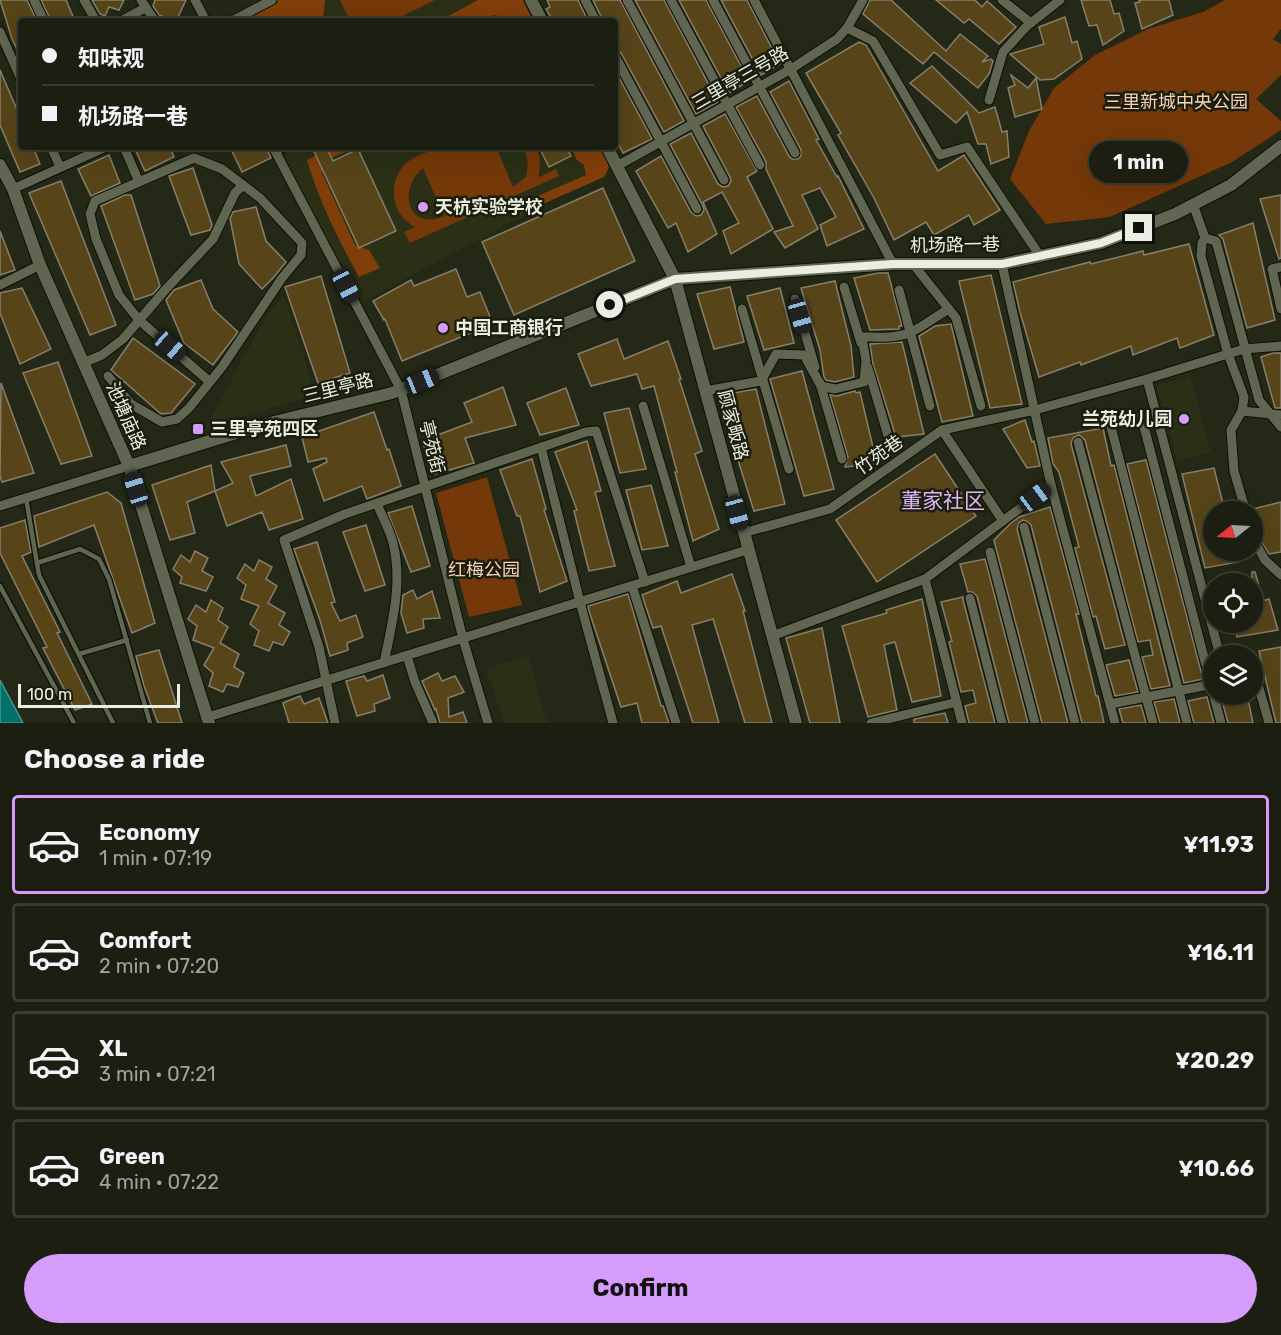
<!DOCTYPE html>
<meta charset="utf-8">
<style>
body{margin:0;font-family:Rubik,"Noto Sans SC",sans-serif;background:#282b1e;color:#f1f3f6;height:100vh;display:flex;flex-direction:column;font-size:22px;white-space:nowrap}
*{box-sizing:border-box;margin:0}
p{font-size:20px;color:#a0a29f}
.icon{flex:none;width:33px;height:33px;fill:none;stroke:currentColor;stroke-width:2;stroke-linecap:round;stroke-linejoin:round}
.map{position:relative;height:723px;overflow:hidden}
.details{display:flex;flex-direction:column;background:#1b1e10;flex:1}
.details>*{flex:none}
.hud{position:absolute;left:18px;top:18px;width:600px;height:132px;border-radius:6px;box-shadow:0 6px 24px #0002,0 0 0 2px #393c30;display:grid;align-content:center;height:132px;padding:0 24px;background:#1b1e10}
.needle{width:39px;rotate:252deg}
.tools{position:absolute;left:1203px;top:501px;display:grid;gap:12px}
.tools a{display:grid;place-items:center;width:60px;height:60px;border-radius:50%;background:#1b1e10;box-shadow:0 6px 24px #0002,0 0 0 2px #393c30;font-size:30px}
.scale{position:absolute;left:18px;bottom:15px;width:162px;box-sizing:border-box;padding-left:6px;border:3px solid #eaede1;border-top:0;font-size:16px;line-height:21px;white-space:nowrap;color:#eaede1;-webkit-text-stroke:4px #1b1e0d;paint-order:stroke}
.end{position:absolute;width:27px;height:27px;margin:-14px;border:8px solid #eaede1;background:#111;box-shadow:0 0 0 3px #111}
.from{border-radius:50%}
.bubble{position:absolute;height:42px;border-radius:21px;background:#1b1e10;box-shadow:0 6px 24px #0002,0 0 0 2px #393c30;font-size:20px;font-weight:700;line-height:42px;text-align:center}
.car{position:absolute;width:18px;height:36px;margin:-18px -9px;border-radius:8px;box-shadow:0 0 4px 2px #0007;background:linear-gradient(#222 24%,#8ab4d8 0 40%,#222 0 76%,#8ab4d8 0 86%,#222 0)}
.hud b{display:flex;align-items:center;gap:21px;height:57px;font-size:22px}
.hud b+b{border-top:2px solid #393c30}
.hud i{width:15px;height:15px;background:#f1f3f6}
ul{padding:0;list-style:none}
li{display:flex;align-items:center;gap:18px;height:99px;margin:0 12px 9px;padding:0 12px;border:3px solid #393c30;border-radius:6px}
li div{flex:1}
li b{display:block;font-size:22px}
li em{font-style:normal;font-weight:700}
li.selected{border-color:#d59cfb}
li>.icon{width:54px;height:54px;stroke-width:1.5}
h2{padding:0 24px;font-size:27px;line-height:72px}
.button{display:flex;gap:12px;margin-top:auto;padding:12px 24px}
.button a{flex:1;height:69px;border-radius:36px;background:#d59cfb;color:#111;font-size:24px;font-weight:700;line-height:69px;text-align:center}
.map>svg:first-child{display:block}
.built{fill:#2a2f16}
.green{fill:#753808;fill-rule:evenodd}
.forest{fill:#803e0b}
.water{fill:#007168;stroke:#46968c;stroke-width:1.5}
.building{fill:#574419;stroke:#887f6b;stroke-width:1.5}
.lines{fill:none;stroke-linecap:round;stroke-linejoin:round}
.lane-casing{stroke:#0d1102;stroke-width:7}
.street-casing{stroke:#0d1102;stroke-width:11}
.secondary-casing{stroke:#0d1102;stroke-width:14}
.lane{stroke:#616652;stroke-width:4.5}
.street{stroke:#616652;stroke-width:9}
.secondary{stroke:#616652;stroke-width:12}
.route{stroke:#eaede1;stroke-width:8}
.poi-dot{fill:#d59cfb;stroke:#1b1e0d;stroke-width:2}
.labels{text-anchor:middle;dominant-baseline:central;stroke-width:5;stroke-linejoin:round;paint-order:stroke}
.street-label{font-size:18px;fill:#eaede1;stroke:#1b1e0d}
.park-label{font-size:18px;fill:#f8d0b9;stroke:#1b1e0d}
.poi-label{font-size:18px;font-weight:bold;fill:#eaede1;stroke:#1b1e0d;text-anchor:start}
.quarter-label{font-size:21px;fill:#deb7fa;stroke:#1b1e0d}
</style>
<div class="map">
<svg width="1281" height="723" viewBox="0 0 1281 723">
<rect width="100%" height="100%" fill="#242816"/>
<g class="built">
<path d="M272,0H528L540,21H232Z"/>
<path d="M273,147H607L617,166L356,305Z"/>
<path d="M284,295L316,395L206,427L267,315Z"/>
<path d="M1190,376L1211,452L1177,461L1156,385Z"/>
<path d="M528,656L547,723H504L486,669Z"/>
</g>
<g class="green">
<path d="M340,0H435L393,21H350Z"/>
<path d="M1225,0H1281V29L1273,39L1281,44V75L1256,99L1281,121V130L1232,162L1110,217L1046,224L1010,179L1029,131L1054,88L1095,55L1148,29L1203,12Z"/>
<path d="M439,147H496L513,187L526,177C528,166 530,156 521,147H536L540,158L539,177L556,169L559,176L410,243L404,232L415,227C392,215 386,185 405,164C413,156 428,152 439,147ZM423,168L444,216C408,232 397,189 423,168Z"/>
<path d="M487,477L522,605L469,617L436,493Z"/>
</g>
<g class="forest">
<path d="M261,0H325L323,21H231L230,17Z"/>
<path d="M478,0H523L533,21H439Z"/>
<path d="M332,147H357L336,156L322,165V173L355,245L369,250L380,268L359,277C338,239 319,201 307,160Z"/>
<path d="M570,147H602L609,167L604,177L520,214L517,205L586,175L584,165L577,160Z"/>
</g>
<path class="water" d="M0,680L23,723H0Z"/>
<g class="building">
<path d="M0,0H27L37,21H21V57L12,39Z"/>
<path d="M41,0H66L75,21H51Z"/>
<path d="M92,0H124L119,10L109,7L105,16L100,14Z"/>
<path d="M155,0H186L176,21L159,15L153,6Z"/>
<path d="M547,0H578L588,21H553L546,9L550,7Z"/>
<path d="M593,0H620L684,121L664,132L621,53L615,49V21H603Z"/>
<path d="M635,0H664L718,102L696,114Z"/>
<path d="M679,0H706L749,81L729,93Z"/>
<path d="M721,0H747L780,64L761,75Z"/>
<path d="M870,0H891L946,51L960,34L988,56L982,62L991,59L993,61L989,74L978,88L934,52L923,64L863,14Z"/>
<path d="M936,0H975L982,7L987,1L1016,27L999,44L969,19L964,23Z"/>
<path d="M1081,0H1110L1114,14L1119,13L1124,31L1103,45L1097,25L1089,26Z"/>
<path d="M1139,0H1169L1173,15L1142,29L1135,3L1140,2Z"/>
<path d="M1065,17L1072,43L1077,41L1082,59L1054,79L1040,80L1010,54L1044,44L1039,27Z"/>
<path d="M859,42L866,45L938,171L964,155L1000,210L974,225L969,215L934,235L926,222L894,240L874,198L838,135L841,133L806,73Z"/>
<path d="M932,66L979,113L995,107L1002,132L1007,131L1009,157L991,164L986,144H978L967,112L956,123L910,83Z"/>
<path d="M0,70L21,119V147H33L40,164L20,172L0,125Z"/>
<path d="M615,70L652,139L623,153L615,137Z"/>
<path d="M1011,75L1028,88L1036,78L1042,109L1015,117L1008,88L1015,85Z"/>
<path d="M789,81L819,139L816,140L837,177L838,176L864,229L827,246L820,225L836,217L820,188L802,195L818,229L785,248L774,232L793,226L766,169V162L736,107L757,96L789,156L792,159H798L801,156V150L770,92Z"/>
<path d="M725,114L757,171L747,177L773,229L731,254L723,231L739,223L722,192L703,202L717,234L688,252L676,223L668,228L636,171L661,156L691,212L696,216L701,215L704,210L703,206L670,144L691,133L718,184L723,187L728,186L731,181L730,177L703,126Z"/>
<path d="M134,147H170L174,157L145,171Z"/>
<path d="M230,147H266L271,158L242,172Z"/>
<path d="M312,147H326L333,161L358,149L396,231L359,248Z"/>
<path d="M539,147H566L571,156L549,167Z"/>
<path d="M109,155L120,183L91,196L78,169Z"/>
<path d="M193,168L212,225L210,230L191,235L169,176Z"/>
<path d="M61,181L116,325L90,335L29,193Z"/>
<path d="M603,188L635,261L514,315L482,242Z"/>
<path d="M125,195H131L160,286L153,294L135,300L101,206Z"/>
<path d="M1281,195V258L1279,259L1260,199Z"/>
<path d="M256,207L266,241L286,262L274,277L262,289L239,264L230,218L233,212Z"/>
<path d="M1253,223L1275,320L1247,328L1223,239L1219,235Z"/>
<path d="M0,231L15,270L0,275Z"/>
<path d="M1189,244L1214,335L1180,348L1177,338L1133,355L1131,346L1081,365L1080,362L1039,377L1020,312L1013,282L1090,262L1091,264L1143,251L1144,255Z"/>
<path d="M456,269L467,297L480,292L493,324L402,361L385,319L384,320L373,301L411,280L414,286Z"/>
<path d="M878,273H888L902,326H899V329L870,330L854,278Z"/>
<path d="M991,275L1022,404L990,408L959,281Z"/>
<path d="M321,276L350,373L318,383L285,287Z"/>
<path d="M201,280L213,309L238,332L213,365L184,343L166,300L174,290Z"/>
<path d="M835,281L851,346L854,377L835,382L826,380L824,377L820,350L801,288Z"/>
<path d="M730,287L744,342L714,349L697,294Z"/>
<path d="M22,288L51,349L20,364L0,313V293Z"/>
<path d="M780,288L794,343L764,350L747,296Z"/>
<path d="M951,324L973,416L942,422L919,336L935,326Z"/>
<path d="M133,338L195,384L171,413L161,414L111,370Z"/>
<path d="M617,339L624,359L668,341L681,379H679L702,451L695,454L719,529L693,541L675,472H677L654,386L642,389L637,374L591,386L578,354Z"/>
<path d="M902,342L924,434L896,437L873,364L870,344Z"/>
<path d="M1273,353H1281V408H1275L1261,357Z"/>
<path d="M58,362L92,456L61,464L23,373Z"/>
<path d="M802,371L834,489L804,496L770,379Z"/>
<path d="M1,383L34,473L2,482L0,476Z"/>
<path d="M503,387L516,425L465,438L474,463L435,474L422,441L472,422L464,403Z"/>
<path d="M566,388L579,425L540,435L527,403Z"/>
<path d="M756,389L785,504L754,511L737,457L742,456L722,395Z"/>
<path d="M855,391L856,393L860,392L877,464L845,467L848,457L830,395L837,396Z"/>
<path d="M629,408L646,469L620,473L604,413Z"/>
<path d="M374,412L387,450L389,449L401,486L367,499L362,486L324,501L313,469L327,462L326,458L308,462L302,437Z"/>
<path d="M1025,420L1032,442L1034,441L1040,466L1027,468L1003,429Z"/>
<path d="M1103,428L1111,466L1114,465L1170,686L1151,689L1142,657L1153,655L1150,640L1138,642L1085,440L1079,435L1073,438L1071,444L1125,645L1105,649L1096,616L1093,617L1075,548L1079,547L1059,472L1053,464L1048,438Z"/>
<path d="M587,441L601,491L595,492L615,566L589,571L574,511L577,510L555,452Z"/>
<path d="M286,445L291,466L250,476L256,496L291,479L303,519L269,530L262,512L227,526L215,491L233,483L221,462Z"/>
<path d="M935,454L976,516L877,582L836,520Z"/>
<path d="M532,459L546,509L544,510L567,581L540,592L520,516H517L500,470Z"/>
<path d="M1146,460L1203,679L1184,683L1127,464Z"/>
<path d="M211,465L215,491L187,502L195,533L170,540L152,485Z"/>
<path d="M1214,468L1225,512H1214V550H1235L1238,562L1205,568L1182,474Z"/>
<path d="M651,485L668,546L642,550L626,490Z"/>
<path d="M107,492L121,503L155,623L132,633L94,525L39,547L34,516Z"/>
<path d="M1281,502V552L1269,554L1252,527V509Z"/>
<path d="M412,506L430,566L411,572L388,513Z"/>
<path d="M1050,507L1079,614H1076L1096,696H1098L1104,723H1082L1031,525L1028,522L1023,520L1019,523L1017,529L1068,723H1042L998,556L994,540L1011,523L1019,517Z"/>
<path d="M25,520L31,552L22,556L60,632L57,633L92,704L75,710L43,648L47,647L0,553V528Z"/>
<path d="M366,525L385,585L365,591L343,532Z"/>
<path d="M317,542L335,602L331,603L340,621L356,615L363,637L347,643L348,650L330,656L320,620L294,549Z"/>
<path d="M195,551L208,558L202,571L213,577L206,591L180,583L182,577L173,569L181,555L190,562Z"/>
<path d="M985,559L1028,723H1009L977,596L972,592H968L960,564Z"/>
<path d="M259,560L272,567L266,579L277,586L268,603L285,613L279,625L290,632L283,645L273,642L269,651L254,645L259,631L250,624L259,606L241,599L246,585L237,578L245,564L254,571Z"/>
<path d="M1252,572H1255L1263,601L1269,599L1278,630L1237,637L1235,622H1252Z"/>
<path d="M732,574L745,611H743L772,723H745L713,619L692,625L719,723H693L661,626L653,628L642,595L677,581L681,593Z"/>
<path d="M413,590L417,599L432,591L440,618L423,619L424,628L407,633L401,613L403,595Z"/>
<path d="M628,594L661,706H663L669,723H642L637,703L621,707L589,611L588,606Z"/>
<path d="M963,597V600L995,723H969L965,706L976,703L973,690L961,692L949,642L952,641L941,602Z"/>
<path d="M922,599L941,696L912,702L895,642L884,645L897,710L868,717L842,626L887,613L886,610Z"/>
<path d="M211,600L223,608L218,620L228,627L220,643L239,654L234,667L244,673L238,687L227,684L223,692L209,686L213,673L204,665L214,648L193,640L197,626L188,619L196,605L206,612Z"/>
<path d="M822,628L840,723H810L786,638Z"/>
<path d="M1281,647V723H1276L1259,651Z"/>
<path d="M159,650L182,723H158L144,686L136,656Z"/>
<path d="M1129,660L1138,692L1115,696L1106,665Z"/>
<path d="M438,673L442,681L455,676L464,692L448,698L449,717L463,712L467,723H440L436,709L435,710L422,681Z"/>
<path d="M383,675L390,698L374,704L375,711L357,716L346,681L364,676L367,681Z"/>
<path d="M1232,694H1247L1253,723H1228L1221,697Z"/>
<path d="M300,696L304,704L319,698L328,723H289L283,703Z"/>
<path d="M1207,697L1214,723H1194L1188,701Z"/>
<path d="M1174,699L1180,723H1160L1154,702Z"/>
<path d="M1141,705L1146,723H1123L1119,709Z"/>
<path d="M945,713L948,723H914V719Z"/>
</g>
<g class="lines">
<defs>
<g id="lane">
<path d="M487,21L495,19L497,21"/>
<path d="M276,153L288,147"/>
<path d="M26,498L39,575L113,723"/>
<path d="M37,563L80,549L99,559L109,579L150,723"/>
<path d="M0,586L74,723"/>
<path d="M79,654L127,640"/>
</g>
<g id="street">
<path d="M34,0L44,21"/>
<path d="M84,0L96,21"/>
<path d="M141,0L155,21"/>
<path d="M195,0L206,21"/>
<path d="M585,0L596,21"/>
<path d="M627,0L724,180"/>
<path d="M671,0L760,165"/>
<path d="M713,0L795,153"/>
<path d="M754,0L893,264"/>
<path d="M1002,0L1031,23"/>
<path d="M121,21L145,8"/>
<path d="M232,21L272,0"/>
<path d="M847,28L873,41L940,155L967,147L1040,256"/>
<path d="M0,32L21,79"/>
<path d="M615,56L697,209"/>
<path d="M989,100L1003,52L1027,26L1060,0"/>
<path d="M51,147L60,167"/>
<path d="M124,147L139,182"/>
<path d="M273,147L401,390L463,639L488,723"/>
<path d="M617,166L791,69L837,39L847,28L863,0"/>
<path d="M13,189L106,147"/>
<path d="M1193,204L1205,238L1202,243L1201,256L1228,354L1244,397L1242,411L1231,430L1234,471L1246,512"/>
<path d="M1205,238L1216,241L1259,400L1281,427"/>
<path d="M913,264L956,318L981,406"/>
<path d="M1002,264L1051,485L1115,723"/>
<path d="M1281,267L1272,269L1281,309"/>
<path d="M0,285L40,265"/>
<path d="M844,287L861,343"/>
<path d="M899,290L930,406"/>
<path d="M795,299L815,367"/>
<path d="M742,309L789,469"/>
<path d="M83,363L102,355L123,339L166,289L213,239L235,193L243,185"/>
<path d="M868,368L891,446"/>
<path d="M108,376L131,404L162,422L177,419L189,408L222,367L282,278L301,255L302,243L260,198L222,169L194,158L95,201L90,214L96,239L119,295L139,320L210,382"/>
<path d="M1147,379L1220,656"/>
<path d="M820,383L842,459"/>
<path d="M705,391L761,381L776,354L804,355L821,386L835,389L864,382L866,361L862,337C877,337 899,339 913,331C926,325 936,316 949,309"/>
<path d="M643,406L691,567"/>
<path d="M1242,411L1281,415"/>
<path d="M1141,415L1221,723"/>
<path d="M1110,423L1187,723"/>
<path d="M942,430L1003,521"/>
<path d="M1078,442L1153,723"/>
<path d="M541,447L580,602L613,723"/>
<path d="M377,504C382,516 390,530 393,543C403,583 392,623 384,663"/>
<path d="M0,506L129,466"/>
<path d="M1024,527L1075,723"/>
<path d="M743,533L830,509L942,430L1035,410L1147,379L1244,349L1281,346"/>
<path d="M1252,537L1265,560L1281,575"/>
<path d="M990,552L1035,723"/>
<path d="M925,579L962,723"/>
<path d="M632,586L676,723"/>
<path d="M970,598L1002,723"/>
<path d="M772,636L925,579L1051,485"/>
<path d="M407,656L415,682L433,723"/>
<path d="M1252,682L1259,688L1269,723"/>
<path d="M1110,704L1214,684"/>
<path d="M208,717L747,550"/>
<path d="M335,723L319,647L284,540L345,514L586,432L596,431L645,582"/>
<path d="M871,723L957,702"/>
</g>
<g id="secondary">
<path d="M531,0L542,21"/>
<path d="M607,147L675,279L796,723"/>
<path d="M0,165L13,189L40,265L129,466L209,723"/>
<path d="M129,466L262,425L392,393L675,279L893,264H1002L1101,243L1175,214L1231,185L1281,146"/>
</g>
</defs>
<use href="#lane" class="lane-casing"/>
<use href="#street" class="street-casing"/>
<use href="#secondary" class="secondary-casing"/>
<use href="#lane" class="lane"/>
<use href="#street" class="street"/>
<use href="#secondary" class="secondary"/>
</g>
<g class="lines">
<path class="route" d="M610,305L675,279L893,264H1002L1101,243L1139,228"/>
</g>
<g class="poi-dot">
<circle cx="423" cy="207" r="6"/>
<circle cx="443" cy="328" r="6"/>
<circle cx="1184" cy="419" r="6"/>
<rect x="192" y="423" width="12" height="12" rx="3"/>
</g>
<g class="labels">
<g class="street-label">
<text transform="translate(740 78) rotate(-30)">三里亭三号路</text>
<text transform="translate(955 245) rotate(-1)">机场路一巷</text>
<text transform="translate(338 388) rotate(-14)">三里亭路</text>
<text transform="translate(126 416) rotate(66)">池塘庙路</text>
<text transform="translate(733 425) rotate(75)">顾家畈路</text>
<text transform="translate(432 447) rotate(76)">亭苑街</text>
<text transform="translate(879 455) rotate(-35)">竹苑巷</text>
</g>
<g class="park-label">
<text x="1176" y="102">三里新城中央公园</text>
<text x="484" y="570">红梅公园</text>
</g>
<g class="poi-label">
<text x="435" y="207">天杭实验学校</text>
<text x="455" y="328">中国工商银行</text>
<text x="1172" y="419" text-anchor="end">兰苑幼儿园</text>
<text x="210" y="429">三里亭苑四区</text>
</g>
<g class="quarter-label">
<text x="943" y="500">董家社区</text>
</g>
</g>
</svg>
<div class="tools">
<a><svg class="needle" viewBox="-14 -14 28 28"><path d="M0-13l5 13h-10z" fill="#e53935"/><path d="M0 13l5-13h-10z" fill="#a0a29f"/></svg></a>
<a><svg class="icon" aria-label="locate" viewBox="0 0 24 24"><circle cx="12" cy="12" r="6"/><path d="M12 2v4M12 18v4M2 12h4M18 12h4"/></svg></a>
<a><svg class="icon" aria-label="layers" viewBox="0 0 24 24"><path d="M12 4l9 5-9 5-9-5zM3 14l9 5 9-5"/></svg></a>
</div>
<div class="scale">100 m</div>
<i class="end from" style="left:610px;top:305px"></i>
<i class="end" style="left:1139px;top:228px"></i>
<div class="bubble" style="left:1089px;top:141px;width:99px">1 min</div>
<i class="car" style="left:346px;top:286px;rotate:152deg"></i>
<i class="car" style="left:800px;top:316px;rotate:164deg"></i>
<i class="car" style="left:170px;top:346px;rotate:131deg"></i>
<i class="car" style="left:422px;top:381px;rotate:68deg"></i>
<i class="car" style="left:136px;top:489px;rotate:343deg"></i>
<i class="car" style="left:1035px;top:497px;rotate:53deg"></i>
<i class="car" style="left:737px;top:513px;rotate:165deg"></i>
<div class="hud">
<b><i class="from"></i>知味观</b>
<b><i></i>机场路一巷</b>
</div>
</div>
<section class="details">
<h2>Choose a ride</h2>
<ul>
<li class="selected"><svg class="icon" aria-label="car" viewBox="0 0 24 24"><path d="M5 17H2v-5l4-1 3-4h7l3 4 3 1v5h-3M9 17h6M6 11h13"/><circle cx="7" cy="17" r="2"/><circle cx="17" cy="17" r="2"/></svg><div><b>Economy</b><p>1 min · 07:19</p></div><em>¥11.93</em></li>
<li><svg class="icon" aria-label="car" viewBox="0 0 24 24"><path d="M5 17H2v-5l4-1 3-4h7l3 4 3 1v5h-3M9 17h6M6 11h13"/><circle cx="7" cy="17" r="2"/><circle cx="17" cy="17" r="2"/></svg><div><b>Comfort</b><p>2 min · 07:20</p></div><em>¥16.11</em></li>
<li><svg class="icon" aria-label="car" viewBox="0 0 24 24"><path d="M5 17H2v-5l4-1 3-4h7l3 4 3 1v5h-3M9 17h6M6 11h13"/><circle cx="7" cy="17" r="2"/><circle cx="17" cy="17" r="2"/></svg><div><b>XL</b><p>3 min · 07:21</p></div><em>¥20.29</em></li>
<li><svg class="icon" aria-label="car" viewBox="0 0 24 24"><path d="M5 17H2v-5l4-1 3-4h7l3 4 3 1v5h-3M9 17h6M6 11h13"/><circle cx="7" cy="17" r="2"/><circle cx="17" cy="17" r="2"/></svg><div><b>Green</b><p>4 min · 07:22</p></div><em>¥10.66</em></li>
</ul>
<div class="button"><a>Confirm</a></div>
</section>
